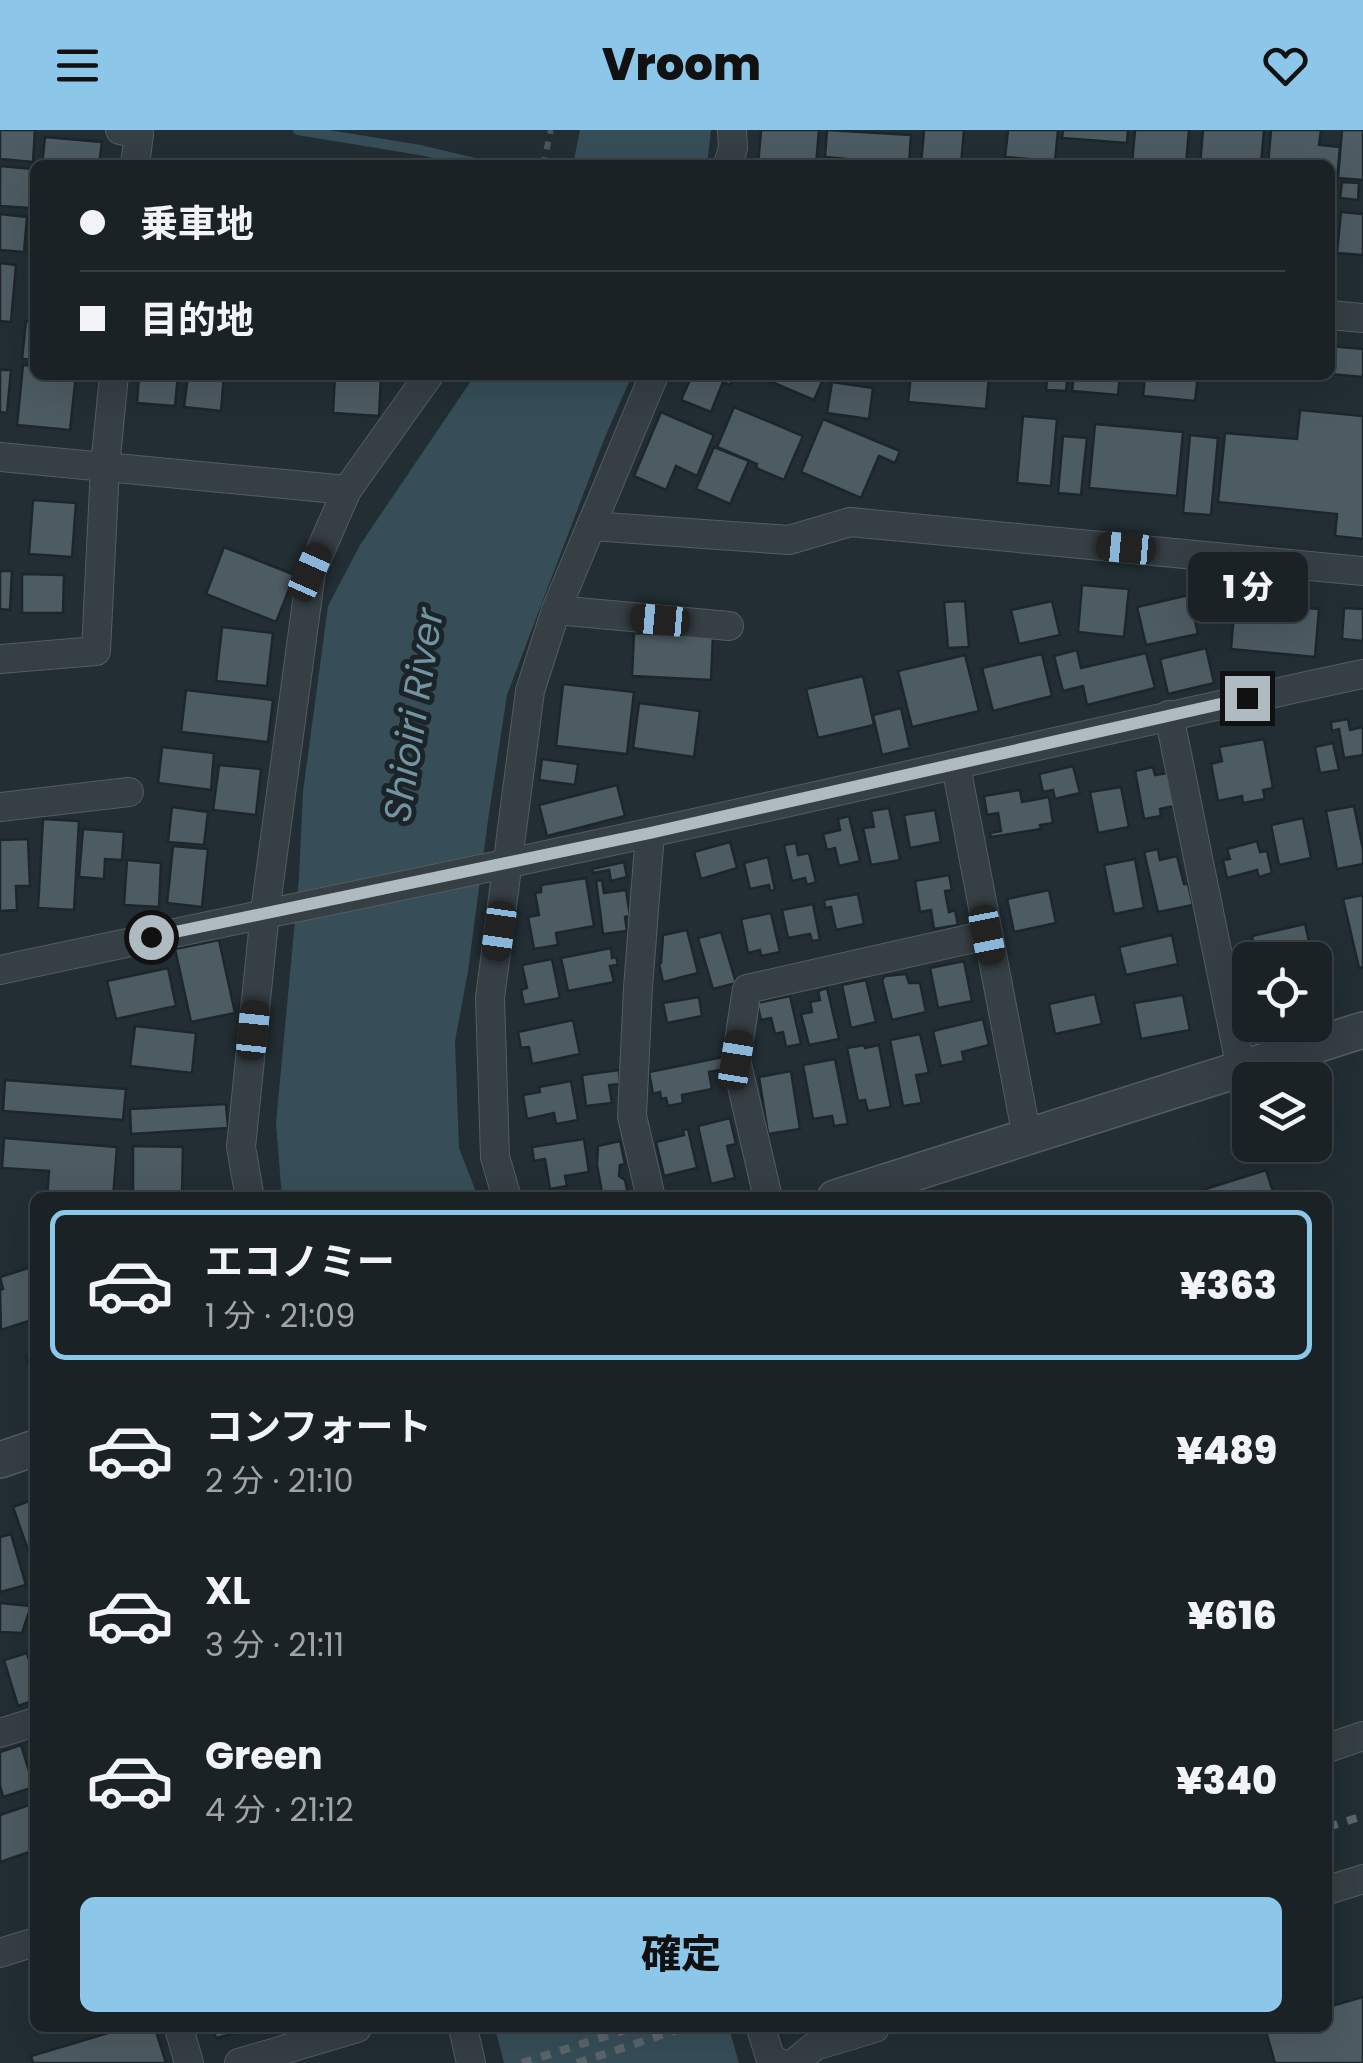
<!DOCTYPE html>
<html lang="ja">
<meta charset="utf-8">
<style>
body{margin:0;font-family:Poppins,"Noto Sans JP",sans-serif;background:#232a2e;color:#f1f3f6;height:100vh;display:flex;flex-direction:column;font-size:38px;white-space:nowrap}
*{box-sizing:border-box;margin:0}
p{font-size:32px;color:#9fa4a7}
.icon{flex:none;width:55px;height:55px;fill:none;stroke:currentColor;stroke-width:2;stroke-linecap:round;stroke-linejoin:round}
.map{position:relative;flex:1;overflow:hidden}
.side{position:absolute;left:30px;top:1062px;width:1302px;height:840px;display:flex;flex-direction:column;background:#1a2226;border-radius:15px;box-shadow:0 10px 40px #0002,0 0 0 2px #383f43}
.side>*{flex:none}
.banner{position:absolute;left:30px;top:30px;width:1305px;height:220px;border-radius:15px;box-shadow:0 10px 40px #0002,0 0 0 2px #383f43;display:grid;align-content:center;height:220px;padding:0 50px;background:#1a2226}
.controls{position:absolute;left:1232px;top:812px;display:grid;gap:20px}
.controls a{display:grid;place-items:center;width:100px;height:100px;border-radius:15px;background:#1a2226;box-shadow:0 10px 40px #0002,0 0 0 2px #383f43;font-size:50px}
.end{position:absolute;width:45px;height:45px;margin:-22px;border:12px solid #afbbc1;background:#111;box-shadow:0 0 0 5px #111}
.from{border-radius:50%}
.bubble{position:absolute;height:70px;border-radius:15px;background:#1a2226;box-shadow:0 10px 40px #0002,0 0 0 2px #383f43;font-size:32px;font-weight:800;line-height:70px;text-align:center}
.car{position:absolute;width:30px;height:60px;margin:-30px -15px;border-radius:12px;box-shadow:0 0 8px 2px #0007;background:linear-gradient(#222 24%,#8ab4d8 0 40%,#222 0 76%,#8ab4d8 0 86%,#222 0)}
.banner b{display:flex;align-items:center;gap:35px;height:95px;font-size:38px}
.banner b+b{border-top:2px solid #383f43}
.banner i{width:25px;height:25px;background:#f1f3f6}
ul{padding:18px 0 0;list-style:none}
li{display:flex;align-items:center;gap:30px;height:150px;margin:0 20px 15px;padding:0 30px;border:5px solid transparent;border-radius:15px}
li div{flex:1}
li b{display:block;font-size:38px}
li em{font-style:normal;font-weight:800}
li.on{border-color:#8cc7e9}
li>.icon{width:90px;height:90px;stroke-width:1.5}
.cta{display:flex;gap:20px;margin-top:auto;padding:20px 50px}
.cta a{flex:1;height:115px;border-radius:15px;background:#8cc7e9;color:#111;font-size:40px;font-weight:800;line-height:115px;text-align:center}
header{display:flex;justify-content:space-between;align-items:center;height:130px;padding:0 50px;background:#8cc7e9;color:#111;font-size:45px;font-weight:800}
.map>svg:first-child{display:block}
.water{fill:#374e58}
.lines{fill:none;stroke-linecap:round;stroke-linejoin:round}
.stream{stroke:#374e58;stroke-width:10}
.building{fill:#4d5b62;stroke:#1d262b;stroke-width:2.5}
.minor-casing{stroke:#535d62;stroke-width:30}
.tertiary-casing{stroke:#535d62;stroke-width:38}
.path{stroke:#485856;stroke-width:6;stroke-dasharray:8 8;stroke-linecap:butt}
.minor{stroke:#353f44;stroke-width:28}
.tertiary{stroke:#353f44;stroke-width:35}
.rail{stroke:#5a666d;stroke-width:8;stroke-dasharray:10 10;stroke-linecap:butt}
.route{stroke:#afbbc1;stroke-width:12}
.labels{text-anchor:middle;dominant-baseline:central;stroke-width:10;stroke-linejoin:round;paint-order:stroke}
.water-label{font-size:38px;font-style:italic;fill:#7393a1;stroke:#1b2429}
</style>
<header><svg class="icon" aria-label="menu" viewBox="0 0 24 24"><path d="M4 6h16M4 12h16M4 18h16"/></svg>Vroom<svg class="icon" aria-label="heart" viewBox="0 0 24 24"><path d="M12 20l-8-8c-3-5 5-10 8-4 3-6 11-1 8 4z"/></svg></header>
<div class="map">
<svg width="1363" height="1933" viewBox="0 0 1363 1933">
<rect width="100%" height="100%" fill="#222e33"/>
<g class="water">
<path d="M580,0H711L707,35H573Z"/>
<path d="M475,245H632L605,307L507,565L488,690L468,841L455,911L459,1018L478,1067L282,1068L276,993L299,748L303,662L328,476L360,415Z"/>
<path d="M495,1898H729L739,1933H504Z"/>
</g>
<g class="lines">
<path class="stream" d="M298,0L420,20L484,35"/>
</g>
<g class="building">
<path d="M0,0H35L33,32L0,29Z"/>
<path d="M761,0H819L816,35H758Z"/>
<path d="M827,0L911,5L909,35H846V29L825,27Z"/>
<path d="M924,0H964L961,35H921Z"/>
<path d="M1008,0H1058L1055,31L1005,27Z"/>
<path d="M1063,0H1128L1127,13L1062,8Z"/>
<path d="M1135,0H1189L1186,35L1132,34Z"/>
<path d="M1203,0H1264L1261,35H1200Z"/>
<path d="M1271,0H1321L1319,15L1340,17L1335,71L1330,70V35H1268Z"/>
<path d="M1342,0H1363V50L1338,48Z"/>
<path d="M45,7L102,12L99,35H42Z"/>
<path d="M0,36L33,39L30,78L0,76Z"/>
<path d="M1342,52L1359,53L1358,70L1340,68Z"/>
<path d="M1341,82L1363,84V125L1337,123Z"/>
<path d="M0,84L27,87L24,122L0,120Z"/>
<path d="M0,133L16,135L11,192L0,191Z"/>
<path d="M33,138H35V181L29,180Z"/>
<path d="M26,191L35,192V230L22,229Z"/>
<path d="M1330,216L1363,219V247L1330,244Z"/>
<path d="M23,235L35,236V245H76L70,300L17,295Z"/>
<path d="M0,240H11L7,283L0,282Z"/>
<path d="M139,245H178L175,276L137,273Z"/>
<path d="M188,245H224L221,281L184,277Z"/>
<path d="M335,245L381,246L379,286L333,283Z"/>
<path d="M692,245H735L730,255L723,252L711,282L681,270Z"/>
<path d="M755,245H825L814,270Z"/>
<path d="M911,245L989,246L986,279L908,272Z"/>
<path d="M1007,245H1068L1066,261L1046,260L1047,250Z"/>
<path d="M1074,245H1120L1118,265L1072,261Z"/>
<path d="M1145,245H1198L1195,271L1143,266Z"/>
<path d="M832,252L873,258L869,289L827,283Z"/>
<path d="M734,277L803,306L784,350L756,338L757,334L717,317Z"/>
<path d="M1300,280L1363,286V409L1335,406L1337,384L1218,372L1225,303L1297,309Z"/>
<path d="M661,282L714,305L697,346L676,336L666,360L634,346Z"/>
<path d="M1023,286L1057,289L1051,356L1017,353Z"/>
<path d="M823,289L900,321L895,333L879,326L861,368L801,342Z"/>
<path d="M1095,294L1183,302L1177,366L1089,358Z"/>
<path d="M1190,305L1218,308L1211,385L1183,383Z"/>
<path d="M1063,306L1087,308L1081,365L1058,363Z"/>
<path d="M714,317L749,331L730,374L696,359Z"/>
<path d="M33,370L76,373L72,427L29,424Z"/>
<path d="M224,417L295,445L276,492L206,464Z"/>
<path d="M0,441H12L10,480L0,479Z"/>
<path d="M22,444L64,445L63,483H22Z"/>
<path d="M1082,455L1129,459L1124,507L1078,502Z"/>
<path d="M1189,465L1198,504L1146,515L1137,477Z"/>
<path d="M965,471L969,517L948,518L944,472Z"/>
<path d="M1052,471L1060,505L1019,514L1011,480Z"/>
<path d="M1235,471L1319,479L1315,527L1231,519Z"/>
<path d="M1344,478L1363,479V511L1342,509Z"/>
<path d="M222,497L273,503L267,556L216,551Z"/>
<path d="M634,503L713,506L711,550L632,546Z"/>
<path d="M1206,518L1214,553L1168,564L1160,529Z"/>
<path d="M1077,520L1081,538L1146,523L1155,558L1087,575L1083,556L1063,561L1054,526Z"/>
<path d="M1042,524L1052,566L993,581L982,538Z"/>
<path d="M965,525L979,581L912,597L898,541Z"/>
<path d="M863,546L874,595L818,608L806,559Z"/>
<path d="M563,554L634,562L627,624L556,616Z"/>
<path d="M186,560L273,570L268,612L181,602Z"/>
<path d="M639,573L700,581L694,627L633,618Z"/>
<path d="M901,578L910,618L882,625L873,585Z"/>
<path d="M1348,589L1350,600L1363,597V625L1344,628L1339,599L1332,601L1331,592Z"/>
<path d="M1264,609L1273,658L1263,660L1265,669L1243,673L1242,666L1218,671L1211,634L1222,631L1219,617Z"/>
<path d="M1333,613L1339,640L1320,643L1315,617Z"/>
<path d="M162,617L214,623L211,660L158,653Z"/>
<path d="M542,629L578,634L575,655L539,650Z"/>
<path d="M219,635L261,639L256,685L213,680Z"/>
<path d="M1073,636L1080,663L1055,669L1053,660L1043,662L1039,644Z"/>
<path d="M1153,637L1155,645L1168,643L1174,676L1160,679L1161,686L1144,689L1135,641Z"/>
<path d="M617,655L625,686L547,706L539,675Z"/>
<path d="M1121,657L1129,697L1098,703L1090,662Z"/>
<path d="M1020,660L1022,672L1049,667L1053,693L1040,695L1041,699L991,707L990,703L1001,701L998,683L987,685L984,666Z"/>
<path d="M1354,676L1363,720V734L1337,739L1326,681Z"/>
<path d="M172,677L208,682L204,715L168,712Z"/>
<path d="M889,678L900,730L871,735L863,698L874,697L871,681Z"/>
<path d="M935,680L941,712L910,718L904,685Z"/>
<path d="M849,686L860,731L839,736L835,718L827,720L823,704L840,700L838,689Z"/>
<path d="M1303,688L1311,728L1279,735L1271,695Z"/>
<path d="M43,689L79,691L74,780L38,778Z"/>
<path d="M83,699L124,702L122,730L105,729L104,749L79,747Z"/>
<path d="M28,709L30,756H16L17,780L0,781V710Z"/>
<path d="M1257,711L1260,722L1267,721L1272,743L1259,747L1257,740L1227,748L1223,730L1230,729L1227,719Z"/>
<path d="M730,712L737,738L701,749L694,722Z"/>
<path d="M796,713L798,725L809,723L816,752L807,755L805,748L792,751L784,715Z"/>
<path d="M173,716L208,719L202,777L167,773Z"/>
<path d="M1158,719L1160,730L1177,726L1184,754H1188L1193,775L1158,782L1144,722Z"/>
<path d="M768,727L775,760L770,761L769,755L750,759L744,733Z"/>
<path d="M1135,729L1144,778L1114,784L1104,735Z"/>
<path d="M127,730L161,733L159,777L124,775Z"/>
<path d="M624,732L627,747L611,751L609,740L593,743L592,739Z"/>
<path d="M949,745L952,760L945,761L949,782L955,780L958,795L934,799L931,780L920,782L915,751Z"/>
<path d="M586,748L594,796L556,803L558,815L534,819L528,787L539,785L535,763L541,762V755Z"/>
<path d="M602,750L604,763L626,760L630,786L625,787L627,801L603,804L596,751Z"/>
<path d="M1049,760L1056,793L1014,802L1007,769Z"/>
<path d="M858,764L864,794L836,800L831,777L825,778L824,770Z"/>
<path d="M1363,765V837L1359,838L1343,769Z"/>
<path d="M813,774L820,810L812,811L810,804L788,808L782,780Z"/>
<path d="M771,783L780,822L761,826L760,820L748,823L741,789Z"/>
<path d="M1305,794L1311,820L1294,823L1295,830H1257L1252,806Z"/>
<path d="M687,800L698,843L663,852L659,834L661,833L663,805Z"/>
<path d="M721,802L736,853L713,859L698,808Z"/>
<path d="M1172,805L1178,834L1126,845L1119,817Z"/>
<path d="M219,810L235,883L191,892L175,819Z"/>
<path d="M611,818L612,828L616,827L618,835L610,836L614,852L568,861L561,828Z"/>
<path d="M552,829L560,868L524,875L521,860L527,858L522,835Z"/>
<path d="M964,831L972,871L938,878L930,838Z"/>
<path d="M168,838L176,876L116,889L107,851Z"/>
<path d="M906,844L909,853H920L926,882L892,890L882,850L885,846Z"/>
<path d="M866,850L876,892L851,898L842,855Z"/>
<path d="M827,858L839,909L809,915L801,884L812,882L810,872L820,870L818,861Z"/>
<path d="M1095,864L1102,894L1055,904L1049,874Z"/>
<path d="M1183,865L1190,900L1141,909L1134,873Z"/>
<path d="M790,866L801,914L786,917L783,902L775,904L771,888L761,890L757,873Z"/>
<path d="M699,867L702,886L667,893L663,873Z"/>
<path d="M983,889L989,915L962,922L964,931L941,936L933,901Z"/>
<path d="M573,890L580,924L532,934L529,917L521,918L518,902Z"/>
<path d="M135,896L196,903L192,943L130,936Z"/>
<path d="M920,904L929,943L916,945L922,973L903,976L890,910Z"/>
<path d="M864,915L865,918L879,915L891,977L868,981L865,970L858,971L847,918Z"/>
<path d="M723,927L725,939L709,942L712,959L682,965L683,973L668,976L666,968L661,969L660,962L653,964L649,942Z"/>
<path d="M835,929L848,994L834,996L832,986L813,989L803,935Z"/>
<path d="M619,940L620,954L609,955L612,973L586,976L582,945Z"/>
<path d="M791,941L800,999L768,1004L759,947Z"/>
<path d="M5,950L126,959L123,990L3,981Z"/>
<path d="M571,951L578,990L556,994L554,983L527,989L523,965L540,962L539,957Z"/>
<path d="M226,974L228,998L131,1004L130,979Z"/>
<path d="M730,988L736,1014L727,1016L735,1048L711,1054L698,996Z"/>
<path d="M688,999L697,1038L664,1046L656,1012L684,1005L683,1000Z"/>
<path d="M4,1008L117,1017L113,1068H47L49,1041L2,1038Z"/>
<path d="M584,1009L589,1042L565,1046L567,1056L550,1059L545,1029L534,1031L532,1017Z"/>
<path d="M620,1011L625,1034L620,1035L619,1046L625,1050L629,1068H603L597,1035L598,1016Z"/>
<path d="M133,1016L183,1017L182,1068H133Z"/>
<path d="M1266,1040L1275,1068H1177Z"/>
<path d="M35,1136V1189L1,1200L0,1160L3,1159L0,1147Z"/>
<path d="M35,1223V1252L26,1226Z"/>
<path d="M35,1369V1440L13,1377Z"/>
<path d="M11,1404L26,1455L0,1462V1407Z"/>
<path d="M0,1473L31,1476L22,1503L0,1502Z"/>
<path d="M27,1523L35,1548V1570L18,1576L4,1530Z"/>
<path d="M21,1615L34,1657L3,1667L0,1655V1622Z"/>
<path d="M35,1673V1720L0,1732V1685Z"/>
<path d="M1363,1867V1933H1275L1265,1898H1328V1877Z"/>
<path d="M125,1898H155L166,1933H33L31,1926Z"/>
<path d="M213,1898H255L216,1908Z"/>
</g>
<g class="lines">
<defs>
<g id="minor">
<path d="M120,0L139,4L135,35"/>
<path d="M728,35L733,18L732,0"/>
<path d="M1330,185L1363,188"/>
<path d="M0,327L347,360"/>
<path d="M591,396L789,410L850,392L1363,441"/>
<path d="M556,480L729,496"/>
<path d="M0,529L96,521L105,337L114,245"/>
<path d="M1169,585L1241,939"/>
<path d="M956,636L1027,1007"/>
<path d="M0,677L129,662"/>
<path d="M650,703L638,858L632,986L651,1068"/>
<path d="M0,840C217,793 436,750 653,702C890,651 1126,594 1363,544"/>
<path d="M250,1068L241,1017L265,782L311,442L347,360L429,245"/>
<path d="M507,1068L495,1027L490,868L530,561L556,480L654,245"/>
<path d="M768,1068L736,930L747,859L987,805"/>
<path d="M0,1603L35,1592"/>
<path d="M1328,1618L1363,1606"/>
<path d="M1328,1760L1363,1749"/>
<path d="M0,1823L35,1812"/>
<path d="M179,1898L189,1933"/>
<path d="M463,1898L471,1933"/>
<path d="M761,1898L770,1927L779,1933"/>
<path d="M239,1933L357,1898"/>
<path d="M794,1933L815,1916L875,1898"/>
</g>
<g id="tertiary">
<path d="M835,1068L1363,900"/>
<path d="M0,1330L35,1318"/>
</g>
</defs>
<use href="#minor" class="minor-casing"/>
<use href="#tertiary" class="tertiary-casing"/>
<path class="path" d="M543,35L551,0"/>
<use href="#minor" class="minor"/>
<use href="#tertiary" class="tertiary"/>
<g class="rail">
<path d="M1328,1697L1363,1686"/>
<path d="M522,1933L632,1898"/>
<path d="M577,1933L683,1898"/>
</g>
</g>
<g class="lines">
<path class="route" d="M151,807L650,703L1247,568"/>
</g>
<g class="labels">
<g class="water-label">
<text transform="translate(413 585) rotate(-81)">Shioiri River</text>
</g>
</g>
</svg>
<div class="controls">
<a><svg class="icon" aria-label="locate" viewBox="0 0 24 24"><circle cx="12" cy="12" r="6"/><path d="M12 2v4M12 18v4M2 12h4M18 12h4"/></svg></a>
<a><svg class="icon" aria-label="layers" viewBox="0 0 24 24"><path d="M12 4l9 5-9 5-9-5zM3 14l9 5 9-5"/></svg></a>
</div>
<i class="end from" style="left:151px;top:807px"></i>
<i class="end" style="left:1247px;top:568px"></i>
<div class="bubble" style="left:1188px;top:422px;width:120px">1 分</div>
<i class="car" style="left:1126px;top:418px;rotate:275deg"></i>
<i class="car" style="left:310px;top:442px;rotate:24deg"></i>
<i class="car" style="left:660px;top:490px;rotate:275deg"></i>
<i class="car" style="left:499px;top:801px;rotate:188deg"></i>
<i class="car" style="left:987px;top:805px;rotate:169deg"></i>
<i class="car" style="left:253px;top:900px;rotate:6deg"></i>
<i class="car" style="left:736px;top:930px;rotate:9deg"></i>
<div class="banner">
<b><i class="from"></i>乗車地</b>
<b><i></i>目的地</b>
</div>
<section class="side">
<ul>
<li class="on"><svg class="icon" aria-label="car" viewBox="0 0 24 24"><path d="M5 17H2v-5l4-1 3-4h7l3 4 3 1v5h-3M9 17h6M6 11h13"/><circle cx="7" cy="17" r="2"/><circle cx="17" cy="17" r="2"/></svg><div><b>エコノミー</b><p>1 分 · 21:09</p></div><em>¥363</em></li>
<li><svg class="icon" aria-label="car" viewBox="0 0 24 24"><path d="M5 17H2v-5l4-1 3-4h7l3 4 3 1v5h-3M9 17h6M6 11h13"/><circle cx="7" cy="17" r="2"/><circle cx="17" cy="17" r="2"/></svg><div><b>コンフォート</b><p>2 分 · 21:10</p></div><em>¥489</em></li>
<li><svg class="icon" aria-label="car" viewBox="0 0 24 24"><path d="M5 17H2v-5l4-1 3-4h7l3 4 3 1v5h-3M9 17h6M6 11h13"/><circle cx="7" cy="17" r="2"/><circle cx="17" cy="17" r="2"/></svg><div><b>XL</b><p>3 分 · 21:11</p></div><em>¥616</em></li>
<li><svg class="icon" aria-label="car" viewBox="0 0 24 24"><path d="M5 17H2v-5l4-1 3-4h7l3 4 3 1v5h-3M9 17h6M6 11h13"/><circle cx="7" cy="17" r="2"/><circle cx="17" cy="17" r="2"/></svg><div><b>Green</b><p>4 分 · 21:12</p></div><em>¥340</em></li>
</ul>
<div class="cta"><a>確定</a></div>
</section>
</div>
